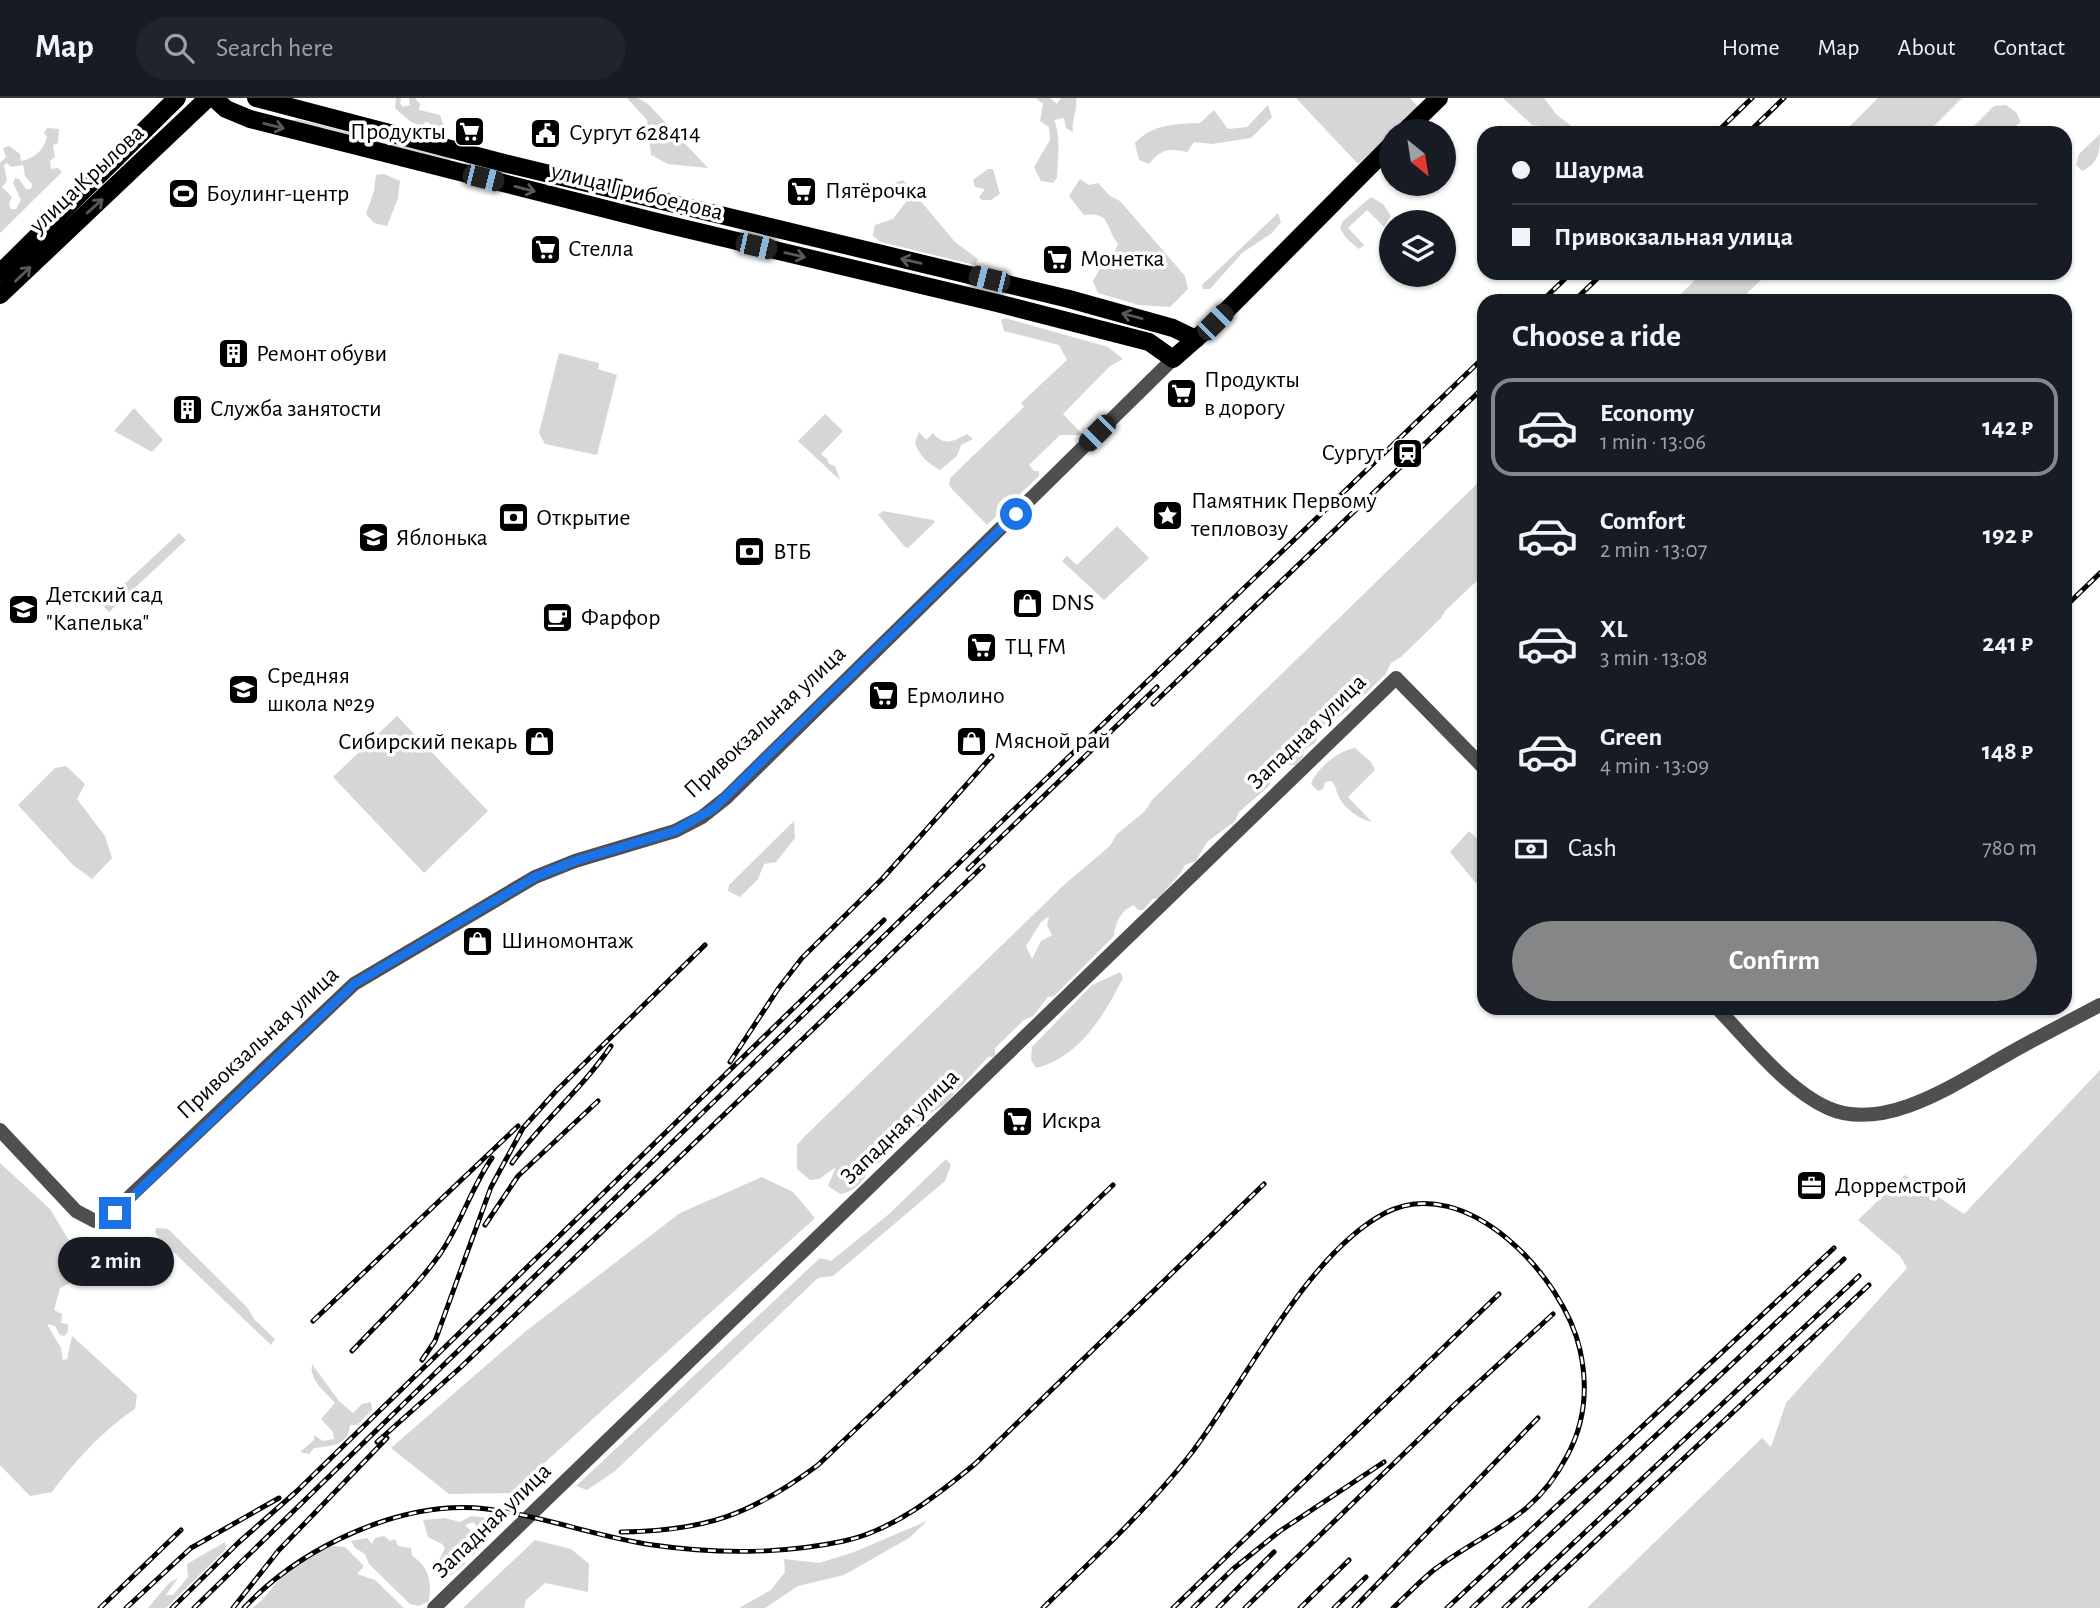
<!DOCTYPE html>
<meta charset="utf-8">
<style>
body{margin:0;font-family:"Alegreya Sans",sans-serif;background:#20242c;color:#f1f3f6;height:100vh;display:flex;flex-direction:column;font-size:26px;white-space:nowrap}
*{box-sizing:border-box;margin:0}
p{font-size:23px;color:#9ea1a6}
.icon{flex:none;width:38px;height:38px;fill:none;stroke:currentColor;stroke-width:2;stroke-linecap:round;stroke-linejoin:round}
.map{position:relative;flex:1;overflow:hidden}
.drawer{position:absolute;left:1477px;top:196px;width:595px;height:721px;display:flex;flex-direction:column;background:#171b24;border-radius:21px;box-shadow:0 2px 5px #0004}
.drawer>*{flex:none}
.guide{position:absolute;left:1477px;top:28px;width:595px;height:154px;border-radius:21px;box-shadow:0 2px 5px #0004;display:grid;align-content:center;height:154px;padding:0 35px;background:#171b24}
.needle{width:46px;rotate:150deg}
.fabs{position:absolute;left:1379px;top:21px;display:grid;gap:14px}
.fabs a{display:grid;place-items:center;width:77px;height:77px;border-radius:50%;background:#171b24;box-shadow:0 2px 5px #0004;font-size:35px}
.end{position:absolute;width:32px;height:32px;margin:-16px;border:9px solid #1a73e8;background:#fff;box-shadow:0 0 0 4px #fff}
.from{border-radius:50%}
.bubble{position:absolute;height:49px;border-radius:24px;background:#171b24;box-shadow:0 2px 5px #0004;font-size:23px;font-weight:700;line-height:49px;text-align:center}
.car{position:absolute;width:21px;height:42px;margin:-21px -10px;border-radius:9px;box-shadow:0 0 5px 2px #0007;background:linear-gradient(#222 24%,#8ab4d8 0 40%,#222 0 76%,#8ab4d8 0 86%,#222 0)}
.guide b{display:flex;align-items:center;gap:24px;height:66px;font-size:26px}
.guide b+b{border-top:2px solid #363941}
.guide i{width:18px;height:18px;background:#f1f3f6}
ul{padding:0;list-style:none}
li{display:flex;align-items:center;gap:21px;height:98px;margin:0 14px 10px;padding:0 21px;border:4px solid transparent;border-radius:21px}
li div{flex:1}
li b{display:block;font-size:26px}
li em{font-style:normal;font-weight:700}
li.on{border-color:#858687}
li>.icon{width:63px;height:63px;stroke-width:1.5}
h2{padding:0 35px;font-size:32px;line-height:84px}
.pay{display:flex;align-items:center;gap:18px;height:77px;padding:0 35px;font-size:26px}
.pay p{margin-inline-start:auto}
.cta{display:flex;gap:14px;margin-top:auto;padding:14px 35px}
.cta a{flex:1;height:80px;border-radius:42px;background:#858687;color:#fff;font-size:28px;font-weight:700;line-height:80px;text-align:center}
header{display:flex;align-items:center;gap:42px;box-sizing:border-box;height:98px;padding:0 35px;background:#171b24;border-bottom:2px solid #363941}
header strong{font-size:33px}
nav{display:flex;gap:38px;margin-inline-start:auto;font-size:24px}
.search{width:490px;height:63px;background:#20242c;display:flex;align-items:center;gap:18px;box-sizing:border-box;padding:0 24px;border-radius:38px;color:#9ea1a6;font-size:26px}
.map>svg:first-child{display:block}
.green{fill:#d6d6d6;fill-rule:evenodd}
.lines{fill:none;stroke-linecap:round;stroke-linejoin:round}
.minor{stroke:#4f4f4f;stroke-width:14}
.major{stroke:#000;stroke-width:18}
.rail-casing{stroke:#000;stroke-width:5}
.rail{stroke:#fff;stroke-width:2.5;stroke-dasharray:8;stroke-linecap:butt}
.oneway{stroke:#595959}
.route{stroke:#1a73e8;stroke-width:9}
.labels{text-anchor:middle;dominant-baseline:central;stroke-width:7;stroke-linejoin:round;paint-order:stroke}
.poi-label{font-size:24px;fill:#000;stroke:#fff;text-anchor:start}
.street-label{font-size:24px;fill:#000;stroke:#fff}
</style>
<header>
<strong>Map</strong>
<div class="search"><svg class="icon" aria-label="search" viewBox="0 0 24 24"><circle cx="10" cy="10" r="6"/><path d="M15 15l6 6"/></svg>Search here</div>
<nav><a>Home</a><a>Map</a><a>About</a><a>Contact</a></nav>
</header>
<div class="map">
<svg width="2100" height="1510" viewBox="0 0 2100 1510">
<rect width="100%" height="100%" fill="#fff"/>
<g class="green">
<path d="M396,0H401L400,5L403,9L410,7L409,0H415L420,6L419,12L440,17L444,29H432L428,24L424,25L426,30L411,24L395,10Z"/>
<path d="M627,0H638L648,6L708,70L668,66L651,57L647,22Z"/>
<path d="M1036,0H1050L1057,6L1061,0H1076C1078,12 1071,22 1073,34L1066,30L1064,20L1054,22C1061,37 1058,62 1057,80L1053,85L1041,83L1034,69L1050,42L1049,29L1040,23L1043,6Z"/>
<path d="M1296,0H1410L1419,10L1358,66Z"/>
<path d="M1503,0H1544L1556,16L1576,32L1574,35H1544L1543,28L1532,27Z"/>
<path d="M1878,0H1962L1927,35H1843Z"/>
<path d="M1268,7L1272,19L1251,40L1212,46L1194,44L1187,54C1168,50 1161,51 1149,66L1139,62L1135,45C1152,26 1176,26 1200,25L1214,12L1228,31L1247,29Z"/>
<path d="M2006,7L2016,14L2021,24L2006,35H1967L1994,8Z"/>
<path d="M297,21L451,60L449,64L324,30L313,34L291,23Z"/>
<path d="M47,30L59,31L58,45L53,47L55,59L50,63L51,71L58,70L62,74L0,135V65L6,59L3,50L9,48L20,56L21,63C35,60 43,53 47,39L44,35ZM7,65L11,69L23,67L25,78L32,86L31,91H26L19,81L15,80L13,85L21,102L16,111H11L9,106L12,99L2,89L7,83L4,67Z"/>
<path d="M2100,36C2100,53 2099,65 2082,73L2076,67L2079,56Z"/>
<path d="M988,71H993L1000,96L991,102H982L979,99L985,91L975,89L973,82Z"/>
<path d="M384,76L400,83L398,100L387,128L374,125L366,116L374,93L376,77Z"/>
<path d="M1080,81L1089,87L1098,85L1110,98L1120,103L1185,178L1188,191L1170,209L1139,207L1098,195L1093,183L1100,171H1107L1118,146C1105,129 1111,113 1084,117L1069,98Z"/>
<path d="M903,82L955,144L978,161L975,167L881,144L873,138L875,127L893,121L906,104L904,96L896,93L895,85Z"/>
<path d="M1371,99L1383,106L1391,118L1384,129L1367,112L1348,130L1364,147L1359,151L1346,140L1340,130L1343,123Z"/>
<path d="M1278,115L1281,124L1272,135L1242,155L1210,191H1203L1202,187Z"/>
<path d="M1702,175H1769L1747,195L1745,203H1674Z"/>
<path d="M1005,220L1108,249L1123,261L1110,268L1063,316L1083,337H1060L1029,367L1034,373H1039V378L987,427L953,392L949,387L950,380L1024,309L1021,305L1067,262L1059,247L1004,233L1001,222Z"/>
<path d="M559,255L599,265L598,271L617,277L597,357L545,346L539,335Z"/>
<path d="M134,310L163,342L152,354L114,333Z"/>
<path d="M825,316L843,333L821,356L827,361L829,366L835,368L840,382L798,343Z"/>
<path d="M919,334L926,342L933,335C944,349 954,343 967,336L973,341L961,347L957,358L940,372C928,365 920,359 915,345Z"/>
<path d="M1484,379V476L1446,512L1441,520L1401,559L1391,565L1385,577L1362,599H1355L1349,611L1319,634L1315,645L1304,652L1303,659L1295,667H1286L1273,677L1269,688L1239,714L1235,723L1207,744L1196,763L1185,767C1180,779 1167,788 1160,800L1153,801L1143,812H1138L1134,807C1121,812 1115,825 1114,838L1054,898L1048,899L1033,918L1024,922L995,950V958L988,959L944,1007L925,1018L924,1026L918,1029H910L893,1053L885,1054L882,1063L868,1072C865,1083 852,1095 840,1096L828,1088L836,1069L819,1081L810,1082L797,1071V1047L805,1038L1066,785L1110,748L1116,737L1145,713L1152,702ZM1049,818L1047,827L1052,837L1041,843L1032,861L1026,848L1041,824Z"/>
<path d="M883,413L933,422L935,424L908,450L905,449L880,419L878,417Z"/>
<path d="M1117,428L1149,460L1104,502L1062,463L1067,458L1077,467Z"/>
<path d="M179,435L186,442L109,514L102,507Z"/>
<path d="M397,618L488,713L424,775L333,679Z"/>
<path d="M1355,650L1371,664L1375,672L1348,699L1372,724C1360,722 1344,710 1339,699C1335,692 1337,688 1331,683L1325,684L1323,691L1318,693L1311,686C1316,671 1339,652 1355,650Z"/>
<path d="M66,668L85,686L77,701L105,738L112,760L92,781L72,766L18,707L55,670Z"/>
<path d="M794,723L795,740L776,764L764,766L758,781L740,799L728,793L729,787Z"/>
<path d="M1469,733L1484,748L1483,788L1475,784L1450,754Z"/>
<path d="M1120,874L1123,880C1104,917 1080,959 1036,970L1031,962L1032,949L1092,887Z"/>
<path d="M2100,972V1510H1587L1762,1340L1771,1349L1786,1305L1907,1170L1900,1158L1858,1122L1905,1077L1964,1116Z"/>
<path d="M946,1061L951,1067L945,1083L833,1178L818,1180L615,1373L587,1392L576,1388L820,1160L831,1163L889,1116Z"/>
<path d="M0,1065L50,1111L82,1164L78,1181L60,1190L54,1212L62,1216L61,1225L68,1226V1234L64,1238L60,1237L55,1228L47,1226L61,1250L63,1262L67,1261L72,1238L137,1297L135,1311C103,1332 74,1364 52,1394L30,1398L0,1367Z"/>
<path d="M762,1079L793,1094L815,1120L511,1395L449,1396L391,1350L526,1233L680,1115Z"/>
<path d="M156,1130L168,1131L247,1209L254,1221L275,1241L271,1247L160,1141L155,1135Z"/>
<path d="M312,1266L339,1303L353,1315L362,1306L371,1304L372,1312L357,1327H350C349,1348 330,1348 314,1350L309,1356L300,1354L314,1342V1337L323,1343L334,1341L333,1334L321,1321L335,1305C325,1293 309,1283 312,1266Z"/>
<path d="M471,1418L496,1421L498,1428L481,1442L479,1431L473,1424L465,1427L474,1436L478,1449L474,1457L463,1460L462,1463L466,1465L450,1478L442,1474L437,1467L445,1450L442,1446L428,1439L423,1422L445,1420L460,1424Z"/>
<path d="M927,1423L909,1440L844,1477L798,1488L765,1510H739L771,1492L785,1474L784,1461L819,1465L854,1454Z"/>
<path d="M384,1438L390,1443L395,1441L398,1448L411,1450L412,1458C429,1469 432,1483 429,1503L419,1508L410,1506L369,1466L365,1456L355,1450L351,1443L367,1440L372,1446L375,1440Z"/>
<path d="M535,1442L571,1451L589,1466L588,1494L545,1485L526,1502L524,1510H463Z"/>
<path d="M225,1444L226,1451L166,1510H148L169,1485L178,1480L166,1497H173L188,1479L187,1466Z"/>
<path d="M333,1448L345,1449L364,1468L357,1476L375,1482L404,1510H252C266,1501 272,1488 284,1477C289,1472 326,1450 333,1448Z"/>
</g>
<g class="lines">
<g class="minor">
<path d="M1717,910C1748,942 1787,992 1828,1010C1886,1036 1961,982 2010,955C2040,938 2070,923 2100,907"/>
<path d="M0,1032L76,1113L95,1123L106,1121L354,886L535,779L575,763L675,733L702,719L726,700L1173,261"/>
<path d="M434,1510L1396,580L1484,670"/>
</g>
<g class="major">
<path d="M214,0L226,11L250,21L657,124L997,205L1149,244L1173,261L1215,224L1391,47"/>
<path d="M256,0L508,66L1069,201L1173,230L1196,241"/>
<path d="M1405,33L1439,0"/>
<path d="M0,175L177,0"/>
<path d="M0,197L208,0"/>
</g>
<defs>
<g id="rail">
<path d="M1716,35L1752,0"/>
<path d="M1748,35L1784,0"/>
<path d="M1542,203L1571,175"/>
<path d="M1574,203L1603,175"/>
<path d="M2065,509L2100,475"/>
<path d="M1153,606L1484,289"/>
<path d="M968,771L1157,589"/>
<path d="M730,964L778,891L802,860L883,780L992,658"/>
<path d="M512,1065C542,1024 582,991 611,948"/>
<path d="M485,1127L518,1078L598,1003"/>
<path d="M313,1223L518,1028"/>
<path d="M352,1253C381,1222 415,1191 440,1156C461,1126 471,1090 492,1060"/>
<path d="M422,1262L435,1243L491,1089L523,1030L556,993L705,847"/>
<path d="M377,1344L461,1269L983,768"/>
<path d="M621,1434C705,1433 751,1417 818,1367L1113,1087"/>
<path d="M100,1510L181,1432"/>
<path d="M126,1510L191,1450L279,1400"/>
<path d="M172,1510L238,1445L297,1393L884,822"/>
<path d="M194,1510L999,726L1484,259"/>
<path d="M233,1510L279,1452L387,1340"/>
<path d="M244,1510C301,1449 402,1401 487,1411C544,1418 597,1439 653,1447C715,1456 783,1456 844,1443C894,1432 936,1398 975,1366L1264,1086"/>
<path d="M1043,1510C1095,1459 1149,1410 1193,1353C1246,1283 1307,1156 1385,1115C1466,1073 1564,1179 1580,1252C1588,1288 1585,1325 1567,1358C1533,1423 1488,1431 1435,1471C1420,1483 1407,1497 1393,1510"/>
<path d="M1173,1510L1499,1196"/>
<path d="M1193,1510L1233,1471L1280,1433L1384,1364"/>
<path d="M1218,1510L1274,1454"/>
<path d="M1245,1510L1455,1306L1553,1216"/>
<path d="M1300,1510L1349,1462"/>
<path d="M1334,1510L1366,1479"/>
<path d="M1354,1510L1538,1320"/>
<path d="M1447,1510L1834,1150"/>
<path d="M1472,1510L1844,1161"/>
<path d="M1504,1510L1859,1178"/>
<path d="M1524,1510L1869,1187"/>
</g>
</defs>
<use href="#rail" class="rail-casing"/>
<use href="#rail" class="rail"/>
</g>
<defs><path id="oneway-shaft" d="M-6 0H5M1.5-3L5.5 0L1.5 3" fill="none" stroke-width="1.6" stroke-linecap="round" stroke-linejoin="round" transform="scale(1.75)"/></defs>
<g class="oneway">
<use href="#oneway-shaft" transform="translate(274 28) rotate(14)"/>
<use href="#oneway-shaft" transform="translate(525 91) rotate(14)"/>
<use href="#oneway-shaft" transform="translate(95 108) rotate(-42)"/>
<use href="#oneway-shaft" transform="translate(795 157) rotate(13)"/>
<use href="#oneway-shaft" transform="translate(911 163) rotate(-167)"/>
<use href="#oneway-shaft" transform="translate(23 176) rotate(-44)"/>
<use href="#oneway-shaft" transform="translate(1132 218) rotate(-165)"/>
</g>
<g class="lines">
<path class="route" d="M115,1115L354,886L535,779L575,763L675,733L714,710L1016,416"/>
</g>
<defs>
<symbol id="supermarket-square" viewBox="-11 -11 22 22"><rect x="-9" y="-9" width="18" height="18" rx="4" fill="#000" stroke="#fff"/><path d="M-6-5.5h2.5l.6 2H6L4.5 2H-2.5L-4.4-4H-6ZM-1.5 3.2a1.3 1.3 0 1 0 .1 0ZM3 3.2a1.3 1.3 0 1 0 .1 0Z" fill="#fff"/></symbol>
<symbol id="civic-square" viewBox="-11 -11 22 22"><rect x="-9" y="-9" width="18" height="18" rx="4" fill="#000" stroke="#fff"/><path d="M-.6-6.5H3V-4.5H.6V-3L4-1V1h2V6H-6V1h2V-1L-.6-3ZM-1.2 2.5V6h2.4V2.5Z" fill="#fff"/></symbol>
<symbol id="stadium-square" viewBox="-11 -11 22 22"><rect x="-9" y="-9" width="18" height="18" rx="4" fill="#000" stroke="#fff"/><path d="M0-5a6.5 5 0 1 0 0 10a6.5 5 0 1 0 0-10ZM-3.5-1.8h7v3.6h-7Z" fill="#fff"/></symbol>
<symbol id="building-square" viewBox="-11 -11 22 22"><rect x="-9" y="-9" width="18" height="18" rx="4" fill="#000" stroke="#fff"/><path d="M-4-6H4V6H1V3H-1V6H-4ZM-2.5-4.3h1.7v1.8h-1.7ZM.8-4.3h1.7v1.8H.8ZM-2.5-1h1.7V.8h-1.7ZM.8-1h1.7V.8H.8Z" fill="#fff"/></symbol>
<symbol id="station-square" viewBox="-11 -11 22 22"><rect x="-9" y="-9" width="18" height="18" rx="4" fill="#000" stroke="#fff"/><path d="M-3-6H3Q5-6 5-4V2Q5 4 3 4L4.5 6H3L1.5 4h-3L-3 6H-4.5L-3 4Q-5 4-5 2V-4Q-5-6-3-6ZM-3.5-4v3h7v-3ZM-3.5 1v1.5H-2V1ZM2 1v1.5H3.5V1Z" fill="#fff"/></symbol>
<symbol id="sight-square" viewBox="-11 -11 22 22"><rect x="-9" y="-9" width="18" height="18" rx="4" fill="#000" stroke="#fff"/><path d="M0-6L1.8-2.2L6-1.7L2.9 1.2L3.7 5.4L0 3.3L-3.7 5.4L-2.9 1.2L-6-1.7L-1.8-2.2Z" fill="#fff"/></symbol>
<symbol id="bank-square" viewBox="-11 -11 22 22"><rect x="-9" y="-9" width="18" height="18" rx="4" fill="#000" stroke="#fff"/><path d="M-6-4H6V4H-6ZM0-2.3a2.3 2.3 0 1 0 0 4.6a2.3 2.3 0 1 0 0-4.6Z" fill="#fff"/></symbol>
<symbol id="school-square" viewBox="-11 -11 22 22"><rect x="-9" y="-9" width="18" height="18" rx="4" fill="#000" stroke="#fff"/><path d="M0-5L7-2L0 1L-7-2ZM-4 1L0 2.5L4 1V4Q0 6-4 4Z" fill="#fff"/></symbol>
<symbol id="shop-square" viewBox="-11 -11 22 22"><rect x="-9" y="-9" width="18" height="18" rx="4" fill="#000" stroke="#fff"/><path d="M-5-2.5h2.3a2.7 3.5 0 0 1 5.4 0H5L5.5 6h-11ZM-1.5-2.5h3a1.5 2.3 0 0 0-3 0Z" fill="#fff"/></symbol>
<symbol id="cafe-square" viewBox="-11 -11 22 22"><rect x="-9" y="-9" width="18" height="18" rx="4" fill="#000" stroke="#fff"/><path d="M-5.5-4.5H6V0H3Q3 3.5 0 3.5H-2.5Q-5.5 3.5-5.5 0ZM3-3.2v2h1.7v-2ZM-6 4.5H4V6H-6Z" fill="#fff"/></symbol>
<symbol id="office-square" viewBox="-11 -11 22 22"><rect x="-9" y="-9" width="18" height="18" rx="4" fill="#000" stroke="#fff"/><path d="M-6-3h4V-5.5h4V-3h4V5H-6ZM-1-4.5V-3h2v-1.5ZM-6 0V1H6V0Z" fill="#fff"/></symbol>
</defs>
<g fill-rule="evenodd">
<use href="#supermarket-square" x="452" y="16" width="35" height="35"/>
<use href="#civic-square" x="528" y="18" width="35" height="35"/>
<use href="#supermarket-square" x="784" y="76" width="35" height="35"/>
<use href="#stadium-square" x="166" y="78" width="35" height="35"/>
<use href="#supermarket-square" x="528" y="134" width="35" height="35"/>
<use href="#supermarket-square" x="1040" y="144" width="35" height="35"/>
<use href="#building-square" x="216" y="238" width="35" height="35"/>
<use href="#supermarket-square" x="1164" y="278" width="35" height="35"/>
<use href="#building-square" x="170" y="294" width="35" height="35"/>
<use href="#station-square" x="1390" y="338" width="35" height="35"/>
<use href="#sight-square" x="1150" y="400" width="35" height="35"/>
<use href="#bank-square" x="496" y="402" width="35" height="35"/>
<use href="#school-square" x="356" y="422" width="35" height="35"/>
<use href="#bank-square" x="732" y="436" width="35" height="35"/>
<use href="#shop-square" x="1010" y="488" width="35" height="35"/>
<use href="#school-square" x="6" y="494" width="35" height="35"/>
<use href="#cafe-square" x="540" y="502" width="35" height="35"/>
<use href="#supermarket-square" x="964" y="532" width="35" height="35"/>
<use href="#school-square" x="226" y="574" width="35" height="35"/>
<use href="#supermarket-square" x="866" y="580" width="35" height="35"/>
<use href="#shop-square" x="954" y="626" width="35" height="35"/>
<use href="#shop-square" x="522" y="626" width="35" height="35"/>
<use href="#shop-square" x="460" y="826" width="35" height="35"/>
<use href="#supermarket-square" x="1000" y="1006" width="35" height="35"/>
<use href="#office-square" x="1794" y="1070" width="35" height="35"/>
</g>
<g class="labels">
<g class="poi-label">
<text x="446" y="34" text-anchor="end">Продукты</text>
<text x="569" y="35">Сургут 628414</text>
<text x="825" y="93">Пятёрочка</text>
<text x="206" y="96">Боулинг-центр</text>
<text x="568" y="151">Стелла</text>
<text x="1080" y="161">Монетка</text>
<text x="256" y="256">Ремонт обуви</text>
<text x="1204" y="282">Продукты<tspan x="1204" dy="28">в дорогу</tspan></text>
<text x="210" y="311">Служба занятости</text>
<text x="1384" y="355" text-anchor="end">Сургут</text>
<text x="1191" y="403">Памятник Первому<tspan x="1191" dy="28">тепловозу</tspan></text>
<text x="536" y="420">Открытие</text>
<text x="396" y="440">Яблонька</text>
<text x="773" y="454">ВТБ</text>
<text x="46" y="497">Детский сад<tspan x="46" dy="28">"Капелька"</tspan></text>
<text x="1051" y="505">DNS</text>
<text x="581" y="520">Фарфор</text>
<text x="1005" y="549">ТЦ FM</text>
<text x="267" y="578">Средняя<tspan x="267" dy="28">школа №29</tspan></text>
<text x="906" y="598">Ермолино</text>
<text x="994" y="643">Мясной рай</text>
<text x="517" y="644" text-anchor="end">Сибирский пекарь</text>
<text x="501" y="843">Шиномонтаж</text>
<text x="1041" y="1023">Искра</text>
<text x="1835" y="1088">Дорремстрой</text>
</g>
<g class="street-label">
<text transform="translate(87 81) rotate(-43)">улица Крылова</text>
<text transform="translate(637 94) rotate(14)">улица Грибоедова</text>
<text transform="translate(765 624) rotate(-43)">Привокзальная улица</text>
<text transform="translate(1307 634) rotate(-44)">Западная улица</text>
<text transform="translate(258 945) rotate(-43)">Привокзальная улица</text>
<text transform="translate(900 1029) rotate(-44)">Западная улица</text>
<text transform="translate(492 1423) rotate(-44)">Западная улица</text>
</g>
</g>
</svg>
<div class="fabs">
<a><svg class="needle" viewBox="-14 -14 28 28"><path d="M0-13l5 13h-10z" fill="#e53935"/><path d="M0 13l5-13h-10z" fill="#9ea1a6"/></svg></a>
<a><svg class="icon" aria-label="layers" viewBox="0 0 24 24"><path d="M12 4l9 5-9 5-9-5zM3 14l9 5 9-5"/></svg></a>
</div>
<i class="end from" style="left:1016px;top:416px"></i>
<i class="end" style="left:115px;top:1115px"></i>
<div class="bubble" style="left:58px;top:1139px;width:116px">2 min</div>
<i class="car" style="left:483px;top:80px;rotate:104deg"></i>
<i class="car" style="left:756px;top:148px;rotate:103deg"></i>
<i class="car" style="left:989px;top:181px;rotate:284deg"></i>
<i class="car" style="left:1215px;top:224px;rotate:45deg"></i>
<i class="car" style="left:1097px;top:335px;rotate:225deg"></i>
<div class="guide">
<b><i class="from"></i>Шаурма</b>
<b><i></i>Привокзальная улица</b>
</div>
<section class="drawer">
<h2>Choose a ride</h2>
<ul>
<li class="on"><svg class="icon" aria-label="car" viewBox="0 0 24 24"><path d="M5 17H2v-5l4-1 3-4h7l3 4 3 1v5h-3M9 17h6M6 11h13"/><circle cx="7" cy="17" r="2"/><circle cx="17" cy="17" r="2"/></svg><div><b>Economy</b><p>1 min · 13:06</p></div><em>142 ₽</em></li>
<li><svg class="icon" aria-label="car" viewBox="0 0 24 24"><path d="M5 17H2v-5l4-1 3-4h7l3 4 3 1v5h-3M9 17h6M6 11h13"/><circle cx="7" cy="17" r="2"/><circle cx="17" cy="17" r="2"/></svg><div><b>Comfort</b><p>2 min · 13:07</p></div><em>192 ₽</em></li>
<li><svg class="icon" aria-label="car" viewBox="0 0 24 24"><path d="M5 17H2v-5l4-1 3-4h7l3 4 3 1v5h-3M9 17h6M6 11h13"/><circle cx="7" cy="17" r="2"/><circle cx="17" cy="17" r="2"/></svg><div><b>XL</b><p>3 min · 13:08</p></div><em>241 ₽</em></li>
<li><svg class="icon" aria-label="car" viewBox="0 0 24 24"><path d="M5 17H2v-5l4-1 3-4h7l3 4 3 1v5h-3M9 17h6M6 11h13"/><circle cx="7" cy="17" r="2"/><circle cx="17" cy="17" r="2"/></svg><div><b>Green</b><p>4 min · 13:09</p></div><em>148 ₽</em></li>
</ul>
<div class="pay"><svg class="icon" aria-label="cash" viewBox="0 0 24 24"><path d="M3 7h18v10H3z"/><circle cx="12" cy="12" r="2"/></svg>Cash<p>780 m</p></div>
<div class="cta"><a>Confirm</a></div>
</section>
</div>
